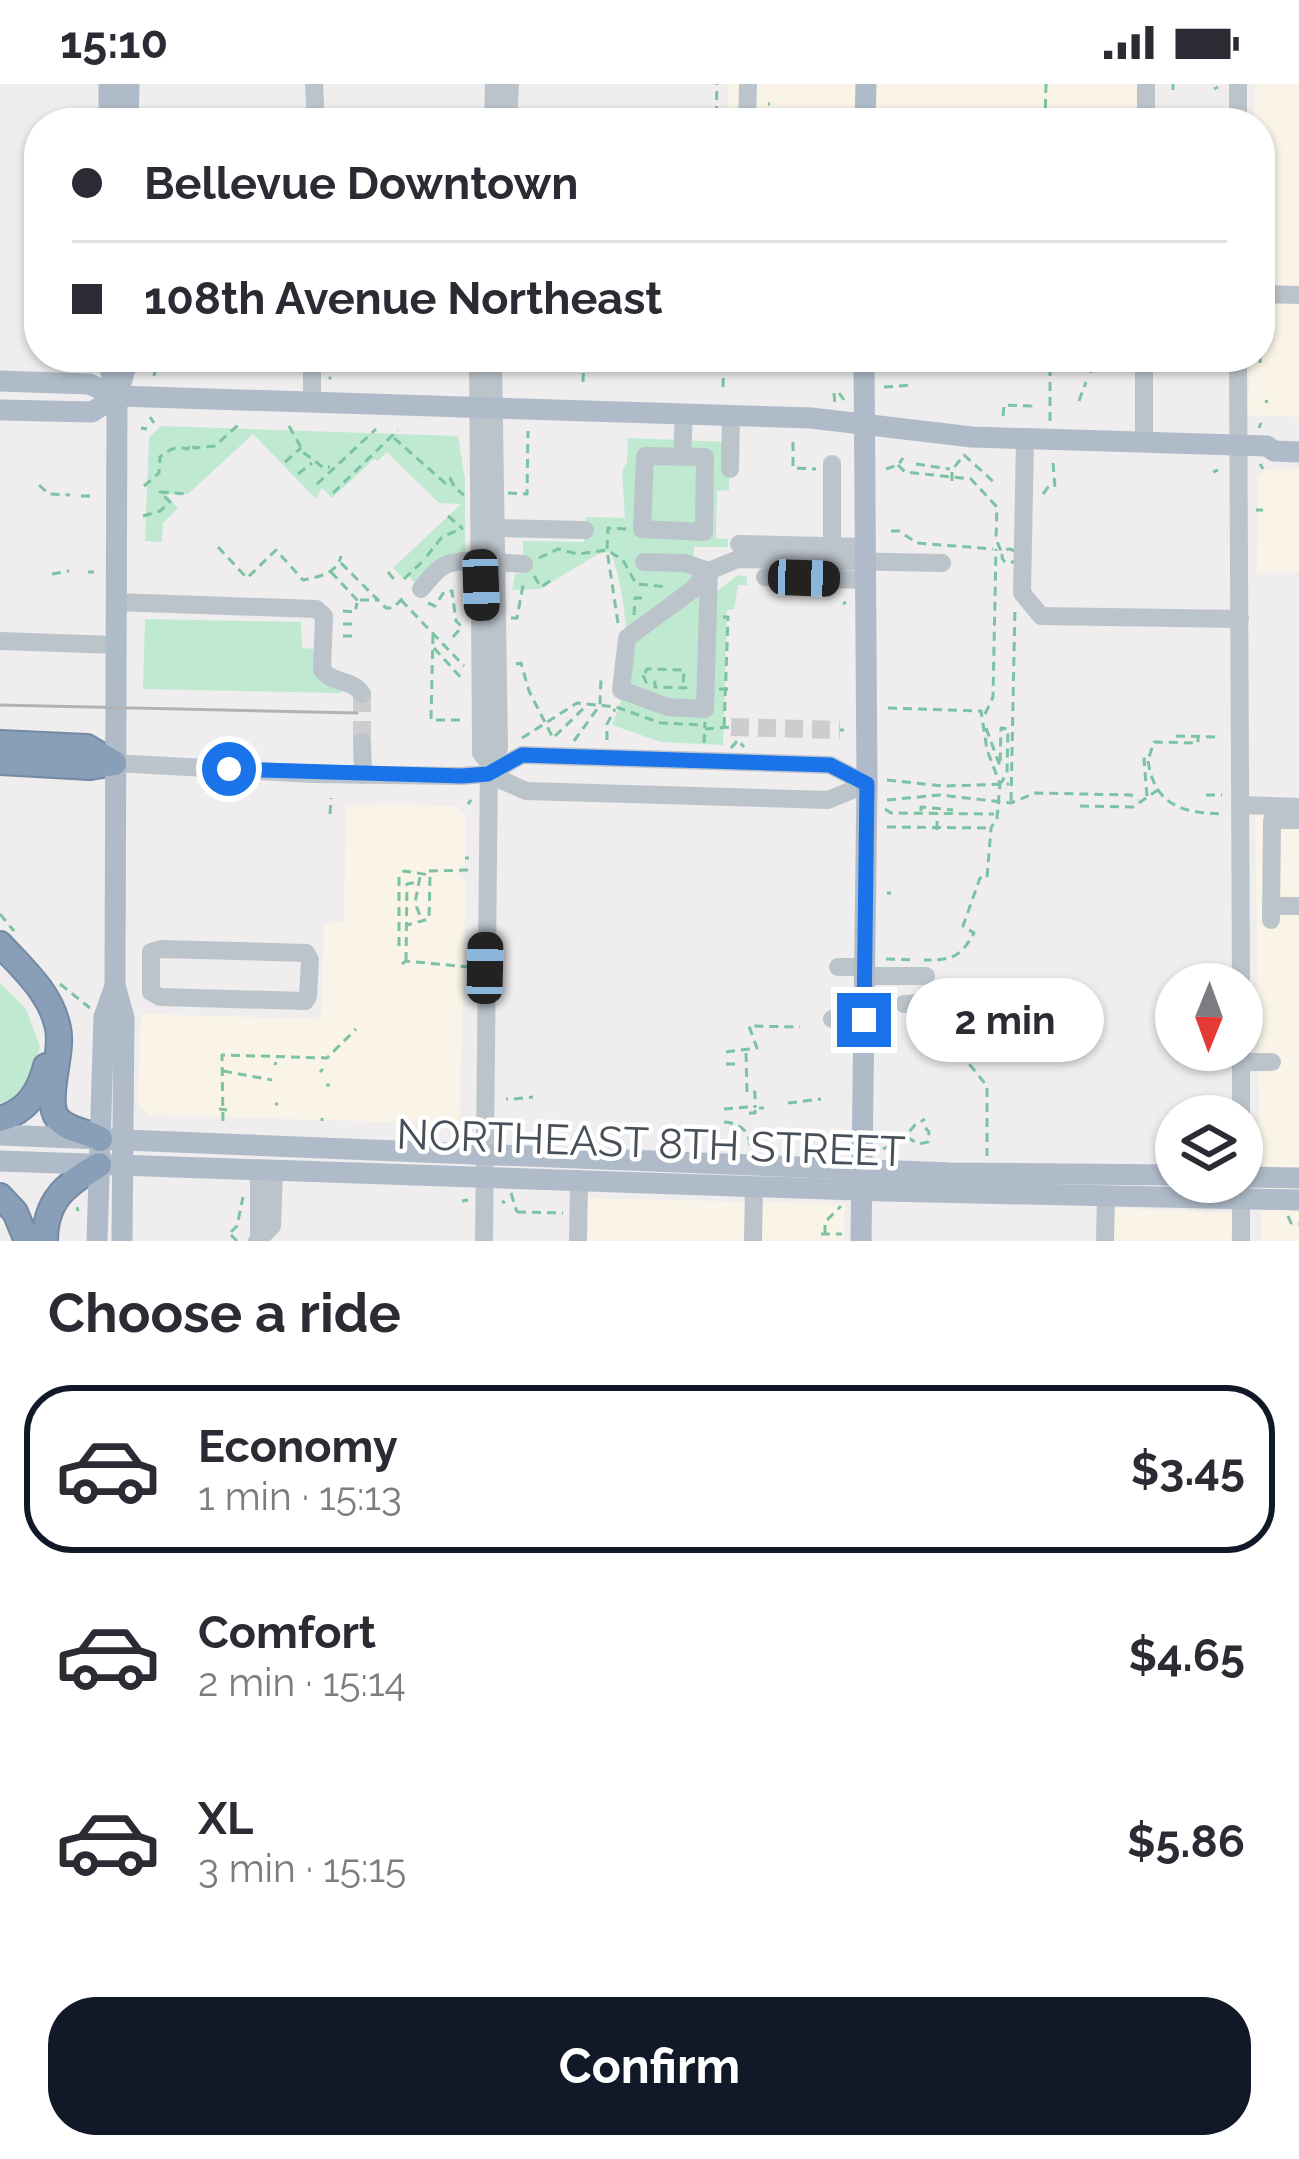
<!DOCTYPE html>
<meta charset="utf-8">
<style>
body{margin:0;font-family:Raleway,sans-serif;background:#f2f2f3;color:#2b2b33;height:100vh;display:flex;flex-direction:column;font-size:45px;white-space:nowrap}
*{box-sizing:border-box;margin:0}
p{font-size:39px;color:#7c7c81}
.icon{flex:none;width:66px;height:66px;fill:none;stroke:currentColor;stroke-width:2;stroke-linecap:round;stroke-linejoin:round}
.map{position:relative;height:1157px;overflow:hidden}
.details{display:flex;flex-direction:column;background:#fff;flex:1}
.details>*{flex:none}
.guide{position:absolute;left:24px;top:24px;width:1251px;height:264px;border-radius:48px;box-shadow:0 3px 9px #0004;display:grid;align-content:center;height:264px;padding:0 48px;background:#fff}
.needle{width:78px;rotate:181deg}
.tools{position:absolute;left:1155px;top:879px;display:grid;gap:24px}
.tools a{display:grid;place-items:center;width:108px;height:108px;border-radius:50%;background:#fff;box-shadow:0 3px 9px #0004;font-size:60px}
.end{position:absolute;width:54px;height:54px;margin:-27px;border:15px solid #1a73e8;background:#fff;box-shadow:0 0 0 6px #fff}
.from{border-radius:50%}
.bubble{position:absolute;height:84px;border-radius:42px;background:#fff;box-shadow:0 3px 9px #0004;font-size:39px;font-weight:700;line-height:84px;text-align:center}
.car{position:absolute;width:36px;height:72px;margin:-36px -18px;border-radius:15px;box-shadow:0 0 9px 3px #0007;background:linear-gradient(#222 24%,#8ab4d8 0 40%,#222 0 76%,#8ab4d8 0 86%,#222 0)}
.guide b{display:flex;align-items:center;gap:42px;height:114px;font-size:45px}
.guide b+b{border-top:3px solid #e1e1e2}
.guide i{width:30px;height:30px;background:#2b2b33}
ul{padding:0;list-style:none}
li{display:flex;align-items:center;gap:36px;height:168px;margin:0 24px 18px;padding:0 24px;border:6px solid transparent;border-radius:48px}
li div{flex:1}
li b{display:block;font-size:45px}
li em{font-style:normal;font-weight:700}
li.active{border-color:#111827}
li>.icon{width:108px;height:108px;stroke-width:1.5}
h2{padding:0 48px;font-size:54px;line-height:144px}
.primary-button{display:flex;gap:24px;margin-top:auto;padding:24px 48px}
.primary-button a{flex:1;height:138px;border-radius:48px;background:#111827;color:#fff;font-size:48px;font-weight:700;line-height:138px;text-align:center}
.status{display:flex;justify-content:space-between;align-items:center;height:84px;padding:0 60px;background:#fff;direction:ltr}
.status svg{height:33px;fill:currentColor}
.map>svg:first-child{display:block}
.commercial{fill:#f9f4e7}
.green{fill:#bfe9d0}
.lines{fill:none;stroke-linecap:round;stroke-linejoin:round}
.minor-tunnel{stroke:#cdcdcf;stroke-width:18;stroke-dasharray:18 9;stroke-linecap:butt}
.highway-casing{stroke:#7489a3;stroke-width:28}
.path{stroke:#7bc3a2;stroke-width:3;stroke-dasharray:9 6;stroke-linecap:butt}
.minor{stroke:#bcc4cb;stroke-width:18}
.major{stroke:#afbbc9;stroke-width:21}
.highway{stroke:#899eb7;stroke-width:24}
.tram{stroke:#b0b2b6;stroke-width:3}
.route{stroke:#1a73e8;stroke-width:15}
.labels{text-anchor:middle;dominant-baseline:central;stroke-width:9;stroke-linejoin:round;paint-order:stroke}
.street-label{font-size:42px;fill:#474f58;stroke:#fff}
</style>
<div class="status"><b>15:10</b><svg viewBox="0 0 49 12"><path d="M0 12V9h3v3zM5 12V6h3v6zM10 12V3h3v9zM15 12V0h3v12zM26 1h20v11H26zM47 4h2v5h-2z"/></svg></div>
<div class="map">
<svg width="1299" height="1157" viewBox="0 0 1299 1157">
<rect width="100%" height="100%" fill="#efeded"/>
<g class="commercial">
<path d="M728,0H1139V39H727Z"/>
<path d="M1255,0H1299V333L1248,331L1250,273H1260V39H1254Z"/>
<path d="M1266,385H1299V488H1257L1258,393Z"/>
<path d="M409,720L460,723V729L466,730L465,781L460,782V794H465V833L459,1040L151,1031L145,1027L138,1018L141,930L321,935L324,842L344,837L346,721Z"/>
<path d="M1255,727L1299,728V1157H1261Z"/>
<path d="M581,1114L845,1120L844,1157H580Z"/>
<path d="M1108,1124L1232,1128L1231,1157H1108Z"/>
</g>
<g class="green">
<path d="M161,342L458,352L465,396V467L451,470L415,499L409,492L404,495L393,484L461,420L439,419L387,368L378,377L374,375L332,414L322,404L316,415L253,350L188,410H166L178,424L163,439L162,458L145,457L149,353Z"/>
<path d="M628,354L730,358L729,406L717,407L716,454L728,455V463H694L692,505L717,507L738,491L747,493V501H738L734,525L727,526L723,661L661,658L612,641C635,593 628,518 611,468L598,470L540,505L512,506L515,490L524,489L523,457L584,458L586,433L625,434L622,387L627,378Z"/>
<path d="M145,535L301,538L302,564L314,565L342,609L143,605Z"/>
<path d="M0,899L26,925L40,963C33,985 25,1013 0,1019Z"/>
</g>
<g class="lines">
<g class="minor-tunnel">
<path d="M362,610V658"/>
<path d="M731,643L840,646"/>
</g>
<defs>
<g id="highway">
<path d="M0,659L87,663L114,679"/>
<path d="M0,678L90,683L114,679"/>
<path d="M0,860C23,885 51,909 58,944C64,971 43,1017 58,1035C69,1047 87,1047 100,1055"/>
<path d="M0,1035C27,1027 39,1009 46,982"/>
<path d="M0,1112L15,1128L27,1157"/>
<path d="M45,1157C45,1116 66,1100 99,1081"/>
</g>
</defs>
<use href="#highway" class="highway-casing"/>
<g class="path">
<path d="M1214,5L1218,3"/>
<path d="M1173,6V0"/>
<path d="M768,20H770"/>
<path d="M663,36L716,38L717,0"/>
<path d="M589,37V35"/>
<path d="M1045,39L1046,0"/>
<path d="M1260,279L1261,247"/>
<path d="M1017,284V273"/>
<path d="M1091,289V280"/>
<path d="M154,292L155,287"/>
<path d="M329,295L331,293"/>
<path d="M583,298L584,273"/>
<path d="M723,303L724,273"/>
<path d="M884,303L913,301"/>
<path d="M834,309L835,321"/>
<path d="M839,309L844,316"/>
<path d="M1079,317L1086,298"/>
<path d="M1265,318L1268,317"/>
<path d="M1003,332L1004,321L1031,322V318"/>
<path d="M150,333L154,339"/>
<path d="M1050,337V273"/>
<path d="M289,342L304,369L324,384L330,383"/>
<path d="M141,344L147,345"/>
<path d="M1259,344L1261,339"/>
<path d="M394,354L445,399L450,394L455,404L464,411"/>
<path d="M793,358V384L816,385"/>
<path d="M285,378L301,364"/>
<path d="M1053,379L1055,404"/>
<path d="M916,380L950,385"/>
<path d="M1260,380L1263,385"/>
<path d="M898,381L905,388L971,395L997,423L996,455L1001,467"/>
<path d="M886,385L898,381L903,374"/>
<path d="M1213,388L1218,386"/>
<path d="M298,390L312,379"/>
<path d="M952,397V386L964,371L996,400"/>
<path d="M317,400L376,345"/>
<path d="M39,401L49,410L70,411"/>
<path d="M144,402L159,389L160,373C168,366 177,361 187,365L193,360L194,364L215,362L238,341"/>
<path d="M333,409L398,346"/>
<path d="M508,409L527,410L528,347"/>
<path d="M1043,410L1051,399"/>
<path d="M81,412H95"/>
<path d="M1256,426H1263"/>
<path d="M143,432L160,427L170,418L160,408L188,410"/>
<path d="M448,432L462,444"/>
<path d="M891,447H899L917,459L993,465"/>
<path d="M218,463L247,494L276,466L303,496C318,493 337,490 341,472"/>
<circle cx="1009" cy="472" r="7"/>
<path d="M427,472L442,453L463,444"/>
<path d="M539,474L558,465L577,470L607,466L623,476L636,500L669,503"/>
<path d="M341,479L386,524H393L405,512"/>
<path d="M88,488H94"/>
<path d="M331,488L359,518"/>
<path d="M388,488L397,499"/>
<path d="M52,490L69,487"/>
<path d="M534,492L541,503L553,495"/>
<path d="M404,495L422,478"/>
<path d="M360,516H377"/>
<path d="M401,516L464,582"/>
<path d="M428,519L435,522L444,508L452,507L456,537L463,544"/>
<path d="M843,520L846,518"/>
<path d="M343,527L355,528L357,519"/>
<path d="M634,531L635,514H646"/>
<path d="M723,533H728L724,646"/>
<path d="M511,534H517L524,496"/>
<path d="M618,539L607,466L608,444L628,445"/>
<path d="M343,540H355"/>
<path d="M433,551L431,636H464"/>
<path d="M343,552H354"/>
<path d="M453,553L460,545"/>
<path d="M434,564L464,597"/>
<path d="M516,580L521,579L529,607L553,654"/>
<path d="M645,589L647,585L684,586L683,602"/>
<path d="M643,591L646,598H655V603L692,604"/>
<path d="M719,605H732"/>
<path d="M888,624L981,627L987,666L1000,700L997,734L991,744L987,794H980L963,842L974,849C960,874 952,876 924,876"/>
<path d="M985,630L993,613L996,465"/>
<path d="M986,644L1000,682L1001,644L1008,645L1007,689L1001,699"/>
<path d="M705,645L731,643"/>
<path d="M840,646H844"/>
<path d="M555,652L587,621"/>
<path d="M1176,652L1218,653"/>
<path d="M522,654L577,619L616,623L661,639L703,641"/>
<path d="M607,656V640L615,625"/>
<path d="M574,657L600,621L601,593"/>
<path d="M704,659L705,638"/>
<path d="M731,664L738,656L744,663"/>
<path d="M1148,677C1155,723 1184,729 1224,730"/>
<path d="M887,696L943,702L1009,700"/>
<path d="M1206,711H1222"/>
<path d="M1147,712L1144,675L1148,676L1154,658L1198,659V653"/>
<path d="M887,716L940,711L1011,719L1035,709L1131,711L1138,716"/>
<path d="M1011,717L1015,522"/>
<path d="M468,720L471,716"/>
<path d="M1080,722L1133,723L1162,703"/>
<path d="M885,725L891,729L994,730"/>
<path d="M921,727V723L953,726"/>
<path d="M330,730L331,714"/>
<path d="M887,743L991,744"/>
<path d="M937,746V729"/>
<path d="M465,774H469"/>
<path d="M429,787L469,786"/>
<path d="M420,793L415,819L421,834"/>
<path d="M887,809H891"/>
<path d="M0,830L14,847"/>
<path d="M399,862V793L404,787L430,791L429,835L407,841"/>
<path d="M886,875L915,876"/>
<path d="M406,877L407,800L418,798"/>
<path d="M402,880L406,877L468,883"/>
<path d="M60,900L90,924"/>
<path d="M939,901L943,947L969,973L970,981L987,1002V1072"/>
<path d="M887,937H890"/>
<path d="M922,938L940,933"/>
<path d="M726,968L757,964L749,942L800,943"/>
<path d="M746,969L747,1008H755V1024"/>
<path d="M726,980H737"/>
<path d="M275,981L276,978"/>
<path d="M223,987L272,996"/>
<path d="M320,988L323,985"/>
<path d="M326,1001H330"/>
<path d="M506,1015H508"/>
<path d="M514,1015L533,1013"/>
<path d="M788,1019L821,1015"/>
<path d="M275,1020H278"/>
<path d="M219,1025L227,1026"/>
<path d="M724,1025L749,1023V1028"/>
<path d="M749,1029H755V1024H764"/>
<path d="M223,1037L222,971L327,974L356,945"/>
<path d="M322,1037V1034"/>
<path d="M724,1038C740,1039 751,1047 750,1066"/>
<path d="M907,1053L918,1060L928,1058L929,1048L922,1040"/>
<path d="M883,1065L887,1063"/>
<path d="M890,1070L915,1041L925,1035"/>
<path d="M511,1109L517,1128"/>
<path d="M462,1117L468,1116"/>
<path d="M502,1117L505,1119"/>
<path d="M77,1123L78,1127"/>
<path d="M517,1128L563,1129"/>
<path d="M1288,1132L1291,1139L1299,1140"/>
<path d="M231,1148L237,1142L243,1113"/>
<path d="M821,1150H842"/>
<path d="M825,1150V1138L841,1122"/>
<path d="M231,1151L237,1157"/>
</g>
<g class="minor">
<path d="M314,0L316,39"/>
<path d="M1238,0V39"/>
<path d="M255,39V33L316,37"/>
<path d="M493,39L494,0"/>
<path d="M508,39L510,0"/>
<path d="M606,39V35"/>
<path d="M747,39L748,0"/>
<path d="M1146,39V0"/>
<path d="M1260,210L1299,211"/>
<path d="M478,273L481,653V669L489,679L484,1157"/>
<path d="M1238,273L1241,900"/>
<path d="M312,316V273"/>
<path d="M1025,356L1022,509L1041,532L1240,535"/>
<path d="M1144,359V273"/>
<path d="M645,372L705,373L704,448L642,445Z"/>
<path d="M682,373L684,330"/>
<path d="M730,385L731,331"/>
<path d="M495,444L585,446"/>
<path d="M739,460L865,463"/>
<path d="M832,462V380"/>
<path d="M495,478L524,480"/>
<path d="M644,478L685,479L709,487L738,475L942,479"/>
<path d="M709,487L705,625L668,623L621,606L627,554L692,506Z"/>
<path d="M765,493L865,496"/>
<path d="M421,505C440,481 446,475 480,477"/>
<path d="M116,518L316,525L324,532L322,586C333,600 353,595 362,610"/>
<path d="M0,557L116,561"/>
<path d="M362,658L363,691"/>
<path d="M114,679L313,690L462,692L488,690L522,671L830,681L867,700"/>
<path d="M489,679L499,664L493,273"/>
<path d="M488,690L526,707L828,716L867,700"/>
<path d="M1240,721L1299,723"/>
<path d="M1271,822H1299"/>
<path d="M1271,836L1272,736H1299"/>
<path d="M161,865L306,869L310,876L308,912L305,917L160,913L151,908V868Z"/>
<path d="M838,883H865"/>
<path d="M865,892H926"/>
<path d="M865,918L890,919"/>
<path d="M904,920L922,919"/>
<path d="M832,935L864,936"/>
<path d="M1241,966V1032"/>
<path d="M1241,978H1272"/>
<path d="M1241,1098V1157"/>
<path d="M259,1155V1085"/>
<path d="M257,1157L272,1142L274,1086"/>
<path d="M578,1157L579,1096"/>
<path d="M753,1157L754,1102"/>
<path d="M1105,1157L1106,1111"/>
</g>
<g class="major">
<path d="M109,39V0"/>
<path d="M128,39L129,0"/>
<path d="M865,39L866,0"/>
<path d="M107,273L117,312L115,901L124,934L122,1157"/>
<path d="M0,297L89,300L117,312L811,334L972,353L1267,362L1274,367L1299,368"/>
<path d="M117,311L129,273"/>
<path d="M0,326L92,328L117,312"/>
<path d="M0,1051L950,1089L1176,1091"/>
<path d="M0,1077L885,1107L1299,1116"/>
<path d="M1242,1093L1299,1094"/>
<path d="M97,1157L104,933L115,902"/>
<path d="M861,1157L867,700L864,273"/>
</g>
<use href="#highway" class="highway"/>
<path class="tram" d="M0,621L357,629"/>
</g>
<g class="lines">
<path class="route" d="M229,685L462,692L488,690L522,671L830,681L867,700L864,936"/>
</g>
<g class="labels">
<g class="street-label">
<text transform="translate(651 1059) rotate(2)">NORTHEAST 8TH STREET</text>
</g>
</g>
</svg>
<div class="tools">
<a><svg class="needle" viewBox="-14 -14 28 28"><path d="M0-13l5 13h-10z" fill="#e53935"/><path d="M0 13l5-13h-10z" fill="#7c7c81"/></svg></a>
<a><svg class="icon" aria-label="layers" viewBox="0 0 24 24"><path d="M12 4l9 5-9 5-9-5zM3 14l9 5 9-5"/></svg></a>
</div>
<i class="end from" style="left:229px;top:685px"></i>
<i class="end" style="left:864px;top:936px"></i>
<div class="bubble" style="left:906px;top:894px;width:198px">2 min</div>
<i class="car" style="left:804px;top:494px;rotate:92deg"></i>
<i class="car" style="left:481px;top:501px;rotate:178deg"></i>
<i class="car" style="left:485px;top:884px;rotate:1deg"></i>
<div class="guide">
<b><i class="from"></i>Bellevue Downtown</b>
<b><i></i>108th Avenue Northeast</b>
</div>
</div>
<section class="details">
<h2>Choose a ride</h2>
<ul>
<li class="active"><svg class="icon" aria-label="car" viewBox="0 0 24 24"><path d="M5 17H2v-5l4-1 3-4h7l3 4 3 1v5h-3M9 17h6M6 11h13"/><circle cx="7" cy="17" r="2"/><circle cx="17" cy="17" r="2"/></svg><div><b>Economy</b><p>1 min · 15:13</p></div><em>$3.45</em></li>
<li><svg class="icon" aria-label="car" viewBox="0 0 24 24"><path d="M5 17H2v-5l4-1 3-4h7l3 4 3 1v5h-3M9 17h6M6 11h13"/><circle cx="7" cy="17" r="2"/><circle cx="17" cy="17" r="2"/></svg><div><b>Comfort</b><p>2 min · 15:14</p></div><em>$4.65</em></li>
<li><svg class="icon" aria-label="car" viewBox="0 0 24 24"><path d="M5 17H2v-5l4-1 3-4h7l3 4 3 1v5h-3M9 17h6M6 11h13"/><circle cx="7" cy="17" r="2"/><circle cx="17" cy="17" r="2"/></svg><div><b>XL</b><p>3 min · 15:15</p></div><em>$5.86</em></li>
</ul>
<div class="primary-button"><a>Confirm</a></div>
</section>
